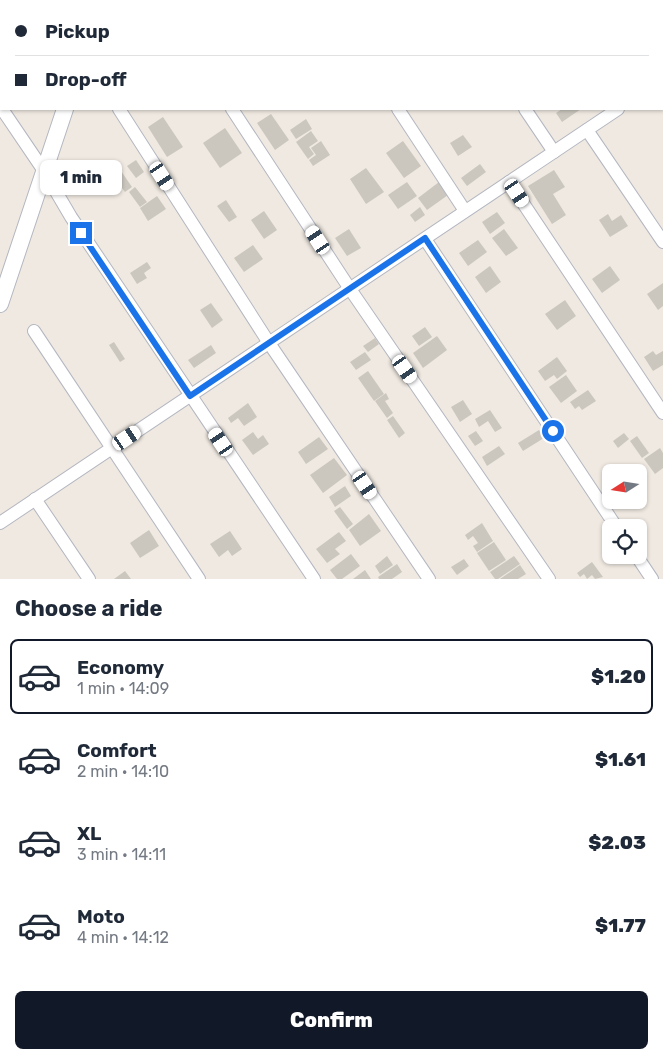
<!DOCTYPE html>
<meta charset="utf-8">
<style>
body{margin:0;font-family:Rubik,sans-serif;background:#f6f6f7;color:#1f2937;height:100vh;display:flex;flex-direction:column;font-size:19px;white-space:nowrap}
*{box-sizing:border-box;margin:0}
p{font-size:16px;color:#747a83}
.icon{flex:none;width:28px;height:28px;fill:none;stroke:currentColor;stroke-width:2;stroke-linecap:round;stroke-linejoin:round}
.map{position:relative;height:579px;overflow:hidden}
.side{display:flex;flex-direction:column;background:#fff;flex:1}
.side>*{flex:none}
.guide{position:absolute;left:0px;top:0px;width:664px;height:110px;box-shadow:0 1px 4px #0004;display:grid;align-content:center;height:110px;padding:0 15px;background:#fff}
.needle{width:32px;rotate:258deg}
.buttons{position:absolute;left:602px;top:464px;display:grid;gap:10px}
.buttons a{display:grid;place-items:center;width:45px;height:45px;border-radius:8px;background:#fff;box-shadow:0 1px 4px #0004;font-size:25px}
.end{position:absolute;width:22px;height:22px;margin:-11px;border:6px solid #1a73e8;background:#fff;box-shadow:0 0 0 2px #fff}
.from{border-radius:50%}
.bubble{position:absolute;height:35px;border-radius:8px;background:#fff;box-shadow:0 1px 4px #0004;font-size:16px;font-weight:800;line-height:35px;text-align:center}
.car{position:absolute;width:15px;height:30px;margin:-15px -8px;border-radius:6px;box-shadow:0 0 4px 1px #0007;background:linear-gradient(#fff 24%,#345 0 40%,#fff 0 76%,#345 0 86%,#fff 0)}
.guide b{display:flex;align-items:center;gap:18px;height:48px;font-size:19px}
.guide b+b{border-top:1px solid #e0e1e3}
.guide i{width:12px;height:12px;background:#1f2937}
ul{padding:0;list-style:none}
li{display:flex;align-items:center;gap:15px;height:75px;margin:0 10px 8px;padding:0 5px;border:2px solid transparent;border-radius:8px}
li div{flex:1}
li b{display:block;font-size:19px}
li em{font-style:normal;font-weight:800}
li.on{border-color:#111827}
li>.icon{width:45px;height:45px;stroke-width:1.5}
h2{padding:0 15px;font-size:22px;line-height:60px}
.primary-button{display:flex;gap:10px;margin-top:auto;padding:10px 15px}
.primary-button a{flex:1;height:58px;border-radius:8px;background:#111827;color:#fff;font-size:20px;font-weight:800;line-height:58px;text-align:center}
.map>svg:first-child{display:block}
.building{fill:#cbc7bf}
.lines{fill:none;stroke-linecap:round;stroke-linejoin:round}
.minor-casing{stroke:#b4b7c1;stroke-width:14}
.tertiary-casing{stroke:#b4b7c1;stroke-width:18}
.minor{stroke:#fff;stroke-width:12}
.tertiary{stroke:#fff;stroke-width:16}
.route{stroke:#1a73e8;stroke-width:6}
</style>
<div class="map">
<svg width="663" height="579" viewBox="0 0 663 579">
<rect width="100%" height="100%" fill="#efe9e1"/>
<g class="building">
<path d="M562,109H581L562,122L556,113Z"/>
<path d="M271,114L289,140L275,150L257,123Z"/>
<path d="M163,117L183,147L167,157L148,127Z"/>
<path d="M306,119L312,129L296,139L290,130Z"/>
<path d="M225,128L242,153L220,168L203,143Z"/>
<path d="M311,131L318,141L309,147L314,154L308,159L296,142Z"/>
<path d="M463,135L472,147L458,156L450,143Z"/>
<path d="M321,141L330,155L313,166L309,160L316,155L311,148Z"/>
<path d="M403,141L421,166L404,178L386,153Z"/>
<path d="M136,160L144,172L136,178L127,166Z"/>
<path d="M480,164L486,172L467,186L461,178Z"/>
<path d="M366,168L384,192L366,204L350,179Z"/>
<path d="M554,170L565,187L553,194L566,215L552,224L528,186Z"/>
<path d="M121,171L132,187L125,192L113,176Z"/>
<path d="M407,182L417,196L398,209L388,195Z"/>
<path d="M439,182L448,195L427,210L418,198Z"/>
<path d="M135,187L147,202L140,207L129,192Z"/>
<path d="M157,196L166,209L148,221L140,208Z"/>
<path d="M226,200L237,217L229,222L217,206Z"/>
<path d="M420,207L425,215L415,222L410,215Z"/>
<path d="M264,211L277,230L264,239L251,220Z"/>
<path d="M497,212L505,223L490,234L482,222Z"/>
<path d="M608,214L612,221L621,215L628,226L610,237L599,220Z"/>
<path d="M349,229L361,248L347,256L335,238Z"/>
<path d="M504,229L518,248L506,256L492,238Z"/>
<path d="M478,240L487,252L468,266L459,253Z"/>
<path d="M253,245L263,259L244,272L234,258Z"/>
<path d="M147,262L151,268L144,273L147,278L137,284L130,273Z"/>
<path d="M490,266L501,282L486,293L475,277Z"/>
<path d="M610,266L620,280L602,293L592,279Z"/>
<path d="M663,283V306L658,310L647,294Z"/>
<path d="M565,300L576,316L557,330L545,314Z"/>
<path d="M211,303L223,320L212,328L200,310Z"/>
<path d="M425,327L432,337L419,346L412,336Z"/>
<path d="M437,336L447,350L423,368L413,353Z"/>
<path d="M375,338L379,344L368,352L363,346Z"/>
<path d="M114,342L125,359L120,362L109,345Z"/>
<path d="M211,345L216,353L194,368L188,360Z"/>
<path d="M653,351L656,355L663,351V365L653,371L644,357Z"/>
<path d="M365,352L371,360L356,370L350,362Z"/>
<path d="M557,357L567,371L557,379L554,375L545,381L538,371Z"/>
<path d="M368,371L384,394L374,401L358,378Z"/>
<path d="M566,375L577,391L561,403L549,387Z"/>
<path d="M588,390L596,401L582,410L579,406L575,409L570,402Z"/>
<path d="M386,393L389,399L385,401L393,413L387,418L375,401Z"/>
<path d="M463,400L472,414L460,422L451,407Z"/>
<path d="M248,403L257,417L244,426L238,418L231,423L228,418Z"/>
<path d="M490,410L502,428L495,432L488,421L479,427L475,419Z"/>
<path d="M393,416L405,433L399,438L387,420Z"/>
<path d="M539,430L544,438L523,451L518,443Z"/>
<path d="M476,431L483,441L475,446L468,436Z"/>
<path d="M253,432L258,439L263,435L269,444L253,455L242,440Z"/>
<path d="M624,433L629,439L618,448L613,441Z"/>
<path d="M637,436L649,453L642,458L630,441Z"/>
<path d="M319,437L328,449L306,464L298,452Z"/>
<path d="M499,446L505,454L487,466L482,457Z"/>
<path d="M660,448L663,453V468L655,474L644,459Z"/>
<path d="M334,458L347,475L323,493L310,475Z"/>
<path d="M345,486L351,496L335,507L329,497Z"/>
<path d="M340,507L353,524L347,529L334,511Z"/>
<path d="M369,514L381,531L360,546L349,530Z"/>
<path d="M482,523L493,541L477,552L473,546L478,543L473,536L468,540L465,535Z"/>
<path d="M149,530L159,546L140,558L130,543Z"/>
<path d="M230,531L242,549L232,556L228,550L219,557L210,544Z"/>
<path d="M339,532L346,541L335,549L340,554L327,563L316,549Z"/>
<path d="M494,542L506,560L489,571L477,553Z"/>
<path d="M351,554L360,566L342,579H337L330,570Z"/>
<path d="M387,556L393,565L380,574L375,566Z"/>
<path d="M514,556L520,564L498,579H495L490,572Z"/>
<path d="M464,559L469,566L457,575L451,567Z"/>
<path d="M592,562L603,577L595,579L592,575L587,579L584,574L580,577L577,573Z"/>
<path d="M397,564L402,572L392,579H379L378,577Z"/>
<path d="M520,565L526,574L518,579H500Z"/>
<path d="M365,570L371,579H353Z"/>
<path d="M125,571L131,579H114Z"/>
</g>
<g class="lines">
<defs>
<g id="minor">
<path d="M44,0L45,1"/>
<path d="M327,0L328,1"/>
<path d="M454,0L455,1"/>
<path d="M593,0L594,1"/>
<path d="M257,1L259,0"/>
<path d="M662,79H663"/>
<path d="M2,109L44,171L71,217L314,579"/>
<path d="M119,109L269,343L429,579"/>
<path d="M232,109L350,289L549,579"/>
<path d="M398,109L465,211"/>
<path d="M525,109L554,152"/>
<path d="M587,130L663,242"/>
<path d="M509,182L663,413"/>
<path d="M425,239L617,528"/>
<path d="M34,331L199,579"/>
<path d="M35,499L89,579"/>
<path d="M0,523L618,109"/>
<path d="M636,555L652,579"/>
</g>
<g id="tertiary">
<path d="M100,1L101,0"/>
<path d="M0,304L65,109"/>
</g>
</defs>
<use href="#minor" class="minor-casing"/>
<use href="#tertiary" class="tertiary-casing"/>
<use href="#minor" class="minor"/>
<use href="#tertiary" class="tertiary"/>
</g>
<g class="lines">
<path class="route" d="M81,233L190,396L425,238L553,431"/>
</g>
</svg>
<div class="buttons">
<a><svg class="needle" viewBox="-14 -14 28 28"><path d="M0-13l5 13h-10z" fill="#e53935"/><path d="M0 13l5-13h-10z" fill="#747a83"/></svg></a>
<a><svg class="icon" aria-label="locate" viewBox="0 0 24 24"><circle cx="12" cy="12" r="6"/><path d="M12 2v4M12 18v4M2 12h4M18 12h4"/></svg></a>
</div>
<i class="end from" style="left:553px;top:431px"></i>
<i class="end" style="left:81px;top:233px"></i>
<div class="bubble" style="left:40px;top:160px;width:82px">1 min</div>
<i class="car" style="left:162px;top:176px;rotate:147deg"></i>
<i class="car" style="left:517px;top:193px;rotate:146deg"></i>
<i class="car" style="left:318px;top:240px;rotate:327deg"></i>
<i class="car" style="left:405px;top:369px;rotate:145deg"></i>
<i class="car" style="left:127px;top:438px;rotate:56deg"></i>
<i class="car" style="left:221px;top:442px;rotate:326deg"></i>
<i class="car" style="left:365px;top:485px;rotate:146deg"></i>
<div class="guide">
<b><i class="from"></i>Pickup</b>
<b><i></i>Drop-off</b>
</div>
</div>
<section class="side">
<h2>Choose a ride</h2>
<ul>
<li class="on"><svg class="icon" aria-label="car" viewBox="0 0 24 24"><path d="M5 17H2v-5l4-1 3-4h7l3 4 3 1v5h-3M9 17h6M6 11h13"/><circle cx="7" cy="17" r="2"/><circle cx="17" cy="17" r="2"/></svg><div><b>Economy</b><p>1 min · 14:09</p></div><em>$1.20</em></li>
<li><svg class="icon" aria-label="car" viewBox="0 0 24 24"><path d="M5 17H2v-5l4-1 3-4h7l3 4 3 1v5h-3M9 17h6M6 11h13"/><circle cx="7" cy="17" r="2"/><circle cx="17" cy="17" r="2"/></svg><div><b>Comfort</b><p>2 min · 14:10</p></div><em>$1.61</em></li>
<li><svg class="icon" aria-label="car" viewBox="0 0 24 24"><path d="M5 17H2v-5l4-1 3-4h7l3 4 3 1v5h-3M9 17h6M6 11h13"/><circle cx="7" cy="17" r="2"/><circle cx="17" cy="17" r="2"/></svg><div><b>XL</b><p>3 min · 14:11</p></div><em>$2.03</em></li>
<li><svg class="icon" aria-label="car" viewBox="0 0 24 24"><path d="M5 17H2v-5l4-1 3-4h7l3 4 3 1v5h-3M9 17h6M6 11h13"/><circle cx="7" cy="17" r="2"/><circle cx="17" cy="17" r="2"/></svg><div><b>Moto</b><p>4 min · 14:12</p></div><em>$1.77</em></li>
</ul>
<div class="primary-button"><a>Confirm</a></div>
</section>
